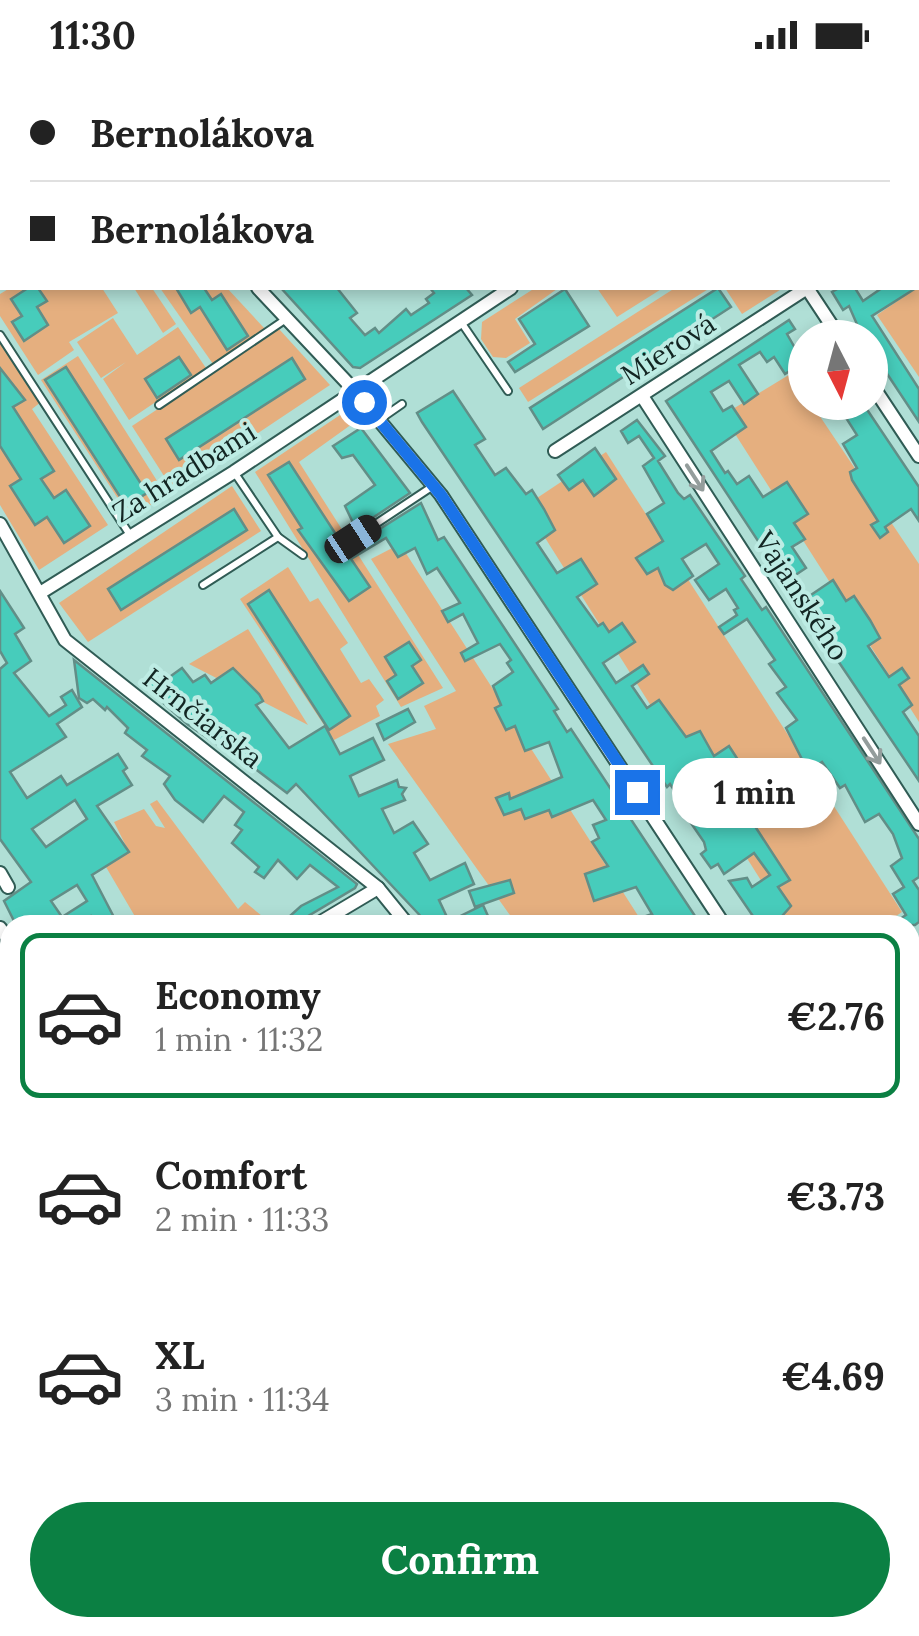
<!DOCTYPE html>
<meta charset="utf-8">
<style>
body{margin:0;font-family:Lora,serif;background:#f2f2f2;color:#222;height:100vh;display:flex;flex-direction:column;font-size:38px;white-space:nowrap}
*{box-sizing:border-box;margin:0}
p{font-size:32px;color:#767676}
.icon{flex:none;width:55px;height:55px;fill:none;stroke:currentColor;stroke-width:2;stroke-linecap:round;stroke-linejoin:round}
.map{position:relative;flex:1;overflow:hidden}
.side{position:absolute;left:0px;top:845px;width:920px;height:722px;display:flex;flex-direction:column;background:#fff;border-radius:30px 30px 0 0;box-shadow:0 5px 15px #0003}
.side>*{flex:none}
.hud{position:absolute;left:0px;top:0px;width:920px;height:220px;box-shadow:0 5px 15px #0003;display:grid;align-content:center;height:220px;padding:0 30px;background:#fff}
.needle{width:65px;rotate:174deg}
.fabs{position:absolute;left:788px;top:250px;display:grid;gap:20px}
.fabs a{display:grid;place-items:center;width:100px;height:100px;border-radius:50%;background:#fff;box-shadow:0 5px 15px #0003;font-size:50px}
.end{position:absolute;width:45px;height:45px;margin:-22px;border:12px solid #1a73e8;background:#fff;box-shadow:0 0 0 5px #fff}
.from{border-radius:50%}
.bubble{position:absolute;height:70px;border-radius:35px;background:#fff;box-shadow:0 5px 15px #0003;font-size:32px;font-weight:700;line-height:70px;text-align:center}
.car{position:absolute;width:30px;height:60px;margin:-30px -15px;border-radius:12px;box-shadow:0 0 8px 2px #0007;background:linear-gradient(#222 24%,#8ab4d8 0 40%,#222 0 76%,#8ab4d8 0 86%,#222 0)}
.hud b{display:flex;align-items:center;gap:35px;height:95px;font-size:38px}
.hud b+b{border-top:2px solid #e0e0e0}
.hud i{width:25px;height:25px;background:#222}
ul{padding:18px 0 0;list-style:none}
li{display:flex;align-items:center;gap:30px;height:165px;margin:0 20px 15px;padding:0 10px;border:5px solid transparent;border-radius:20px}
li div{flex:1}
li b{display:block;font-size:38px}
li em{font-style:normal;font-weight:700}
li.on{border-color:#0b8043}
li>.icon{width:90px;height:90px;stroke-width:1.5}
.primary-button{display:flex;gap:20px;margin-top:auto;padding:20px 30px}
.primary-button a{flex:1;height:115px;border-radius:60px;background:#0b8043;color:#fff;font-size:40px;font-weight:700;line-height:115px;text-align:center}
.status{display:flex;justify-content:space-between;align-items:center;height:70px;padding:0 50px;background:#fff;direction:ltr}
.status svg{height:28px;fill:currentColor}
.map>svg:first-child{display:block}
.green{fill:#e5af7f}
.building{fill:#47ccbb;stroke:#628e87;stroke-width:2.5;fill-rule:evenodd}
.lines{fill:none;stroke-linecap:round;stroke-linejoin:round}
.service-casing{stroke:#305c55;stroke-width:10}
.minor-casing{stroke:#305c55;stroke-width:16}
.service{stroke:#fff;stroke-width:6}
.minor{stroke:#fff;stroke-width:12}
.oneway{stroke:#949d9c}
.route{stroke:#1a73e8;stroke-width:12}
.labels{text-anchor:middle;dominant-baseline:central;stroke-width:8;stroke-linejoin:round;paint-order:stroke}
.street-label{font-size:28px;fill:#122522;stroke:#bdece4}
</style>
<div class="status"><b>11:30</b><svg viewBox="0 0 49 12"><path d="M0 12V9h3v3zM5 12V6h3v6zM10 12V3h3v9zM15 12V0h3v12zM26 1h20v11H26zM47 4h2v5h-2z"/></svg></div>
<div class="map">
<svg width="919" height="1566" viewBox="0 0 919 1566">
<rect width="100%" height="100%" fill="#b0dfd6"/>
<g class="green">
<path d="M387,0H664L666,2H383Z"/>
<path d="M919,216V307L877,245Z"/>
<path d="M10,218H102L118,243L69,272L74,280L38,305L0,246V224Z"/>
<path d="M134,218H152L176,254L163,263Z"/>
<path d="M160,218H227L265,259L213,294Z"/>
<path d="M535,218L557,219L515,249L530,273L506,288L493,287L481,269L482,252Z"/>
<path d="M597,218H663L617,247Z"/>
<path d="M675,218H710L528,332L519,318Z"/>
<path d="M725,218H783L742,244Z"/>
<path d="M113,248L137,285L178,257L206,298L129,350L103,309L126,292L101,308L77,272Z"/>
<path d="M279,259L330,315L173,420L132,356Z"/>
<path d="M0,269L41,332L32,339L108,455L39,500L0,435Z"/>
<path d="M78,286L166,425L135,445L128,444L41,310Z"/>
<path d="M792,303L805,323V332L811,333L919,494V652L723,345Z"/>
<path d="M343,343H353L359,349L299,392L443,618L401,637L255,402Z"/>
<path d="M606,382L902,842L883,855H789L525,436Z"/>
<path d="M232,416L261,461L88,572L59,533Z"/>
<path d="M400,474L644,855H517L388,674L436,659L424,636L456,621L371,489Z"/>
<path d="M288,497L310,532L318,528L348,573L340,579L361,613L369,609L384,630L376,636L380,646L334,670L240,529Z"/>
<path d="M248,559L308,655L189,594Z"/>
<path d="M157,730L238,839L245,832L273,855H140L106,797L129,782L114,752L144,739L156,756L165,758L150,734Z"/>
<path d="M910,1165L919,1173V1244L910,1233Z"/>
<path d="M10,1265V1558H405L392,1566H0V1268Z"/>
<path d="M910,1427L919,1440V1566H752L749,1558H910Z"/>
</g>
<g class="building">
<path d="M28,218H38L47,231L37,237L48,255L24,271L12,252L22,246L11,229Z"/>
<path d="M176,218H204L212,230L221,224L248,266L227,280L200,237L191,243Z"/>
<path d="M281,218H337L357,243L350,248L365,265L375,258L379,263L406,239L411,245L429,233L426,229L434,223L430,218H466L472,225L360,298L353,297Z"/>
<path d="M718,218L731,237L543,359L530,338Z"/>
<path d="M839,218H855L863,231L882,218H916L872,246L919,319V352L870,278V268H863L849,236L843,240L832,222Z"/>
<path d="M565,219L589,256L515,302L508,292L535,274L519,249Z"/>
<path d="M789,250L795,259L787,264L803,292L785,304L774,287L767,292L760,282L739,295L758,324L744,334L729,311L711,322L723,341L732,336L746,357L711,381L725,403L728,401L737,414L749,406L763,427L787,412L808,444L794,453L805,469L792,477L806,498L785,512L666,331Z"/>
<path d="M179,287L191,305L157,328L145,309Z"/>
<path d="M292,288L305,309L179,390L166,369Z"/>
<path d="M66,297L147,423L126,436L45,310Z"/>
<path d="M0,298L25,330L13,337L54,401L41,409L54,428L66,420L90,456L64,473L47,447L35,455L10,416L21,409L0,376Z"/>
<path d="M453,321L485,369L475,375L495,405L506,398L526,424L532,420L544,439L555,460L537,473L557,503L581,489L597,514L577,527L598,556L603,553L609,562L622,553L635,572L603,593L616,613L643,595L649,604L632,616L647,638L659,630L686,667L700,661L714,686L729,676L740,693L722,705L740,733L747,727L754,739L747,744L790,810L778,817L791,836L774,855H759L729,811L747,808L752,817L770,805L754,783L724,804L718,794L711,798L701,784L706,780L704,772L682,740L686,738L670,714L667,717L422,352L417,343Z"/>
<path d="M836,332H862L919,417V451L911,439L885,457L888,462L880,468L871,455L878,451L852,410L850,402L857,398L843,374L857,365Z"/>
<path d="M637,350L665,386L658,391L678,423L684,429L690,425L745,506L741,509L762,540L766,537L919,769V807L913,811L919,820V852L915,855H891L906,845L893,824L904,817L891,796L902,788L893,764L879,744L865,752L845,715L840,718L822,692L808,701L786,658L797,650L777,623L786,617L769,594L775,590L747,549L724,564L719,557L737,545L734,540L738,538L726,519L709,530L695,510L719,494L706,474L682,489L693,506L673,520L665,515L658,498L647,504L636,488L663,471L647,444L664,433L643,396L654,388L639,366L628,373L621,361Z"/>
<path d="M361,358L410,423L356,459L345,436L375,415L353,385L342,388L333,376Z"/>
<path d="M595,378L616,409L594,426L583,410L569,420L558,405Z"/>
<path d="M289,392L346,480L421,433L438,470L444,467L558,639L554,641L567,662L571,659L701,855H649L646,846L652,844L636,817L594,831L585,804L608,796L592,772L599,768L593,755L606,750L593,730L552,747L549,740L525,749L521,739L504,745L496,728L509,723L510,729L562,707L549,672L525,681L515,656L506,660L495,638L501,635L493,616L513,602L507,593L511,590L500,574L465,591L461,583L478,573L463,544L448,552L442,541L460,533L437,498L427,504L415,478L398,487L386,468L351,489L370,517L349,531L298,460L302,458L268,405Z"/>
<path d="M234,439L247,460L121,540L108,519Z"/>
<path d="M833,510L846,531L854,526L870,550L880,568L868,576L889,607L902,598L909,608L899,615L912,635L903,642L919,666V711L799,533Z"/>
<path d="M269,520L350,646L329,660L248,534Z"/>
<path d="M0,521L24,558L15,564L31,591L14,603L49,646L66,635L61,627L72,620L82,637L57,654L66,667L10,702L27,728L61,706L67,715L118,684L127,698L123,701L132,715L97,736L129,782L92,805L118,855H97L91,846L78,855H16L4,831L31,812L0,769V599L7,593L0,581ZM75,730L87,749L46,777L32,759ZM77,815L87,831L62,847L51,831Z"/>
<path d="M409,572L421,590L412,596L423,613L398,629L387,611L396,605L385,587Z"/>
<path d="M74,590L357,814L355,818L293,855H280L301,836L338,817L310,795L297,809L278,790L264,808L255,802L259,797L232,773L242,760L235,755L244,742L224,726L203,752L175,730L164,714L170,706L142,686L147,680L125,663L128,658L107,637L105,640L93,629L87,633L79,628Z"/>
<path d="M182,598L193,612L205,605L211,613L233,598L259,624L263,631L256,635L289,678L325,656L340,684L373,668L384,690L350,706L359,726L397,710L399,717L406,718L402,724L405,730L382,739L394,763L413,752L428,774L414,783L430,810L465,793L474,814L439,830L446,845L429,855L296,714L287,723L224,675L221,677L187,654L141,613L149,607L164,611Z"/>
<path d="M408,639L415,652L384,670L377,654Z"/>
<path d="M510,810L514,823L475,837L469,821Z"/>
<path d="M483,835L488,846L468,855H442Z"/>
<path d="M0,1077L10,1081V1116L1,1140Z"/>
</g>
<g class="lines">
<defs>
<g id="service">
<path d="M762,0L764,2"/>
<path d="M461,252L508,321"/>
<path d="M0,265L130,465"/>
<path d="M159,335L286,249"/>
<path d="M379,350L402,334"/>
<path d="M278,467L303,485"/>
<path d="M353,469L433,416"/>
<path d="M203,515L278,467L234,402"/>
<path d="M0,1060L10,1057"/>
<path d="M0,1166L10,1138"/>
<path d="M531,1558L536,1566"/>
</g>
<g id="minor">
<path d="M53,0L56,2"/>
<path d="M795,0L797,2"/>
<path d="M875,0L877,2"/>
<path d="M237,2L240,0"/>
<path d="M844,2L848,0"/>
<path d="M918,63L919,66"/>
<path d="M918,141L919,140"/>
<path d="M258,218L354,320L441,425L724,855"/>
<path d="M807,218L840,268"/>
<path d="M870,312L919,386"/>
<path d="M642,326L919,754"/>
<path d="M555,381L807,218"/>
<path d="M0,454L65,570L378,818L408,855"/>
<path d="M40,523L234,402L511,218"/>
<path d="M0,803L8,817"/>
<path d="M316,855L378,818"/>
<path d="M0,858L10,872"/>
<path d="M910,913L919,908"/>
<path d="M0,937L10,933"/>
<path d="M0,1026L10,1022"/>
<path d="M910,1062L919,1064"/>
<path d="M910,1083L919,1092"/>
<path d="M910,1319L919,1331"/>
<path d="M607,1558L613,1566"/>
<path d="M583,1566L597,1558"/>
</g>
</defs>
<use href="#service" class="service-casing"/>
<use href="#minor" class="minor-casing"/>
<use href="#service" class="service"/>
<use href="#minor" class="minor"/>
</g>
<defs><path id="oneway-shaft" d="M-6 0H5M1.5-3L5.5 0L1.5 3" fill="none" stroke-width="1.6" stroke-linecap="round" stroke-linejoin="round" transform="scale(2.5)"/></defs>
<g class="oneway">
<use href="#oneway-shaft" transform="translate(695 408) rotate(57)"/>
<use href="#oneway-shaft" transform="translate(872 681) rotate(57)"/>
</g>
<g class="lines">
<path class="route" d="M364,332L441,425L637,722"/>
</g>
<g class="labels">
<g class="street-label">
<text transform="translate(668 279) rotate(-33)">Mierová</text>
<text transform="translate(184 402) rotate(-32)">Za hradbami</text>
<text transform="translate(802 526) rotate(57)">Vajanského</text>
<text transform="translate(203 648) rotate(38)">Hrnčiarska</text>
</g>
</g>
</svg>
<div class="fabs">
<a><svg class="needle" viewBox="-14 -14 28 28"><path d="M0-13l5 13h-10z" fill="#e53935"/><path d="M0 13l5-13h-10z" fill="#767676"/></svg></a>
</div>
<i class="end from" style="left:364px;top:332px"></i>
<i class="end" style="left:637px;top:722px"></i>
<div class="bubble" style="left:672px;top:688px;width:165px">1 min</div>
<i class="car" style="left:353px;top:469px;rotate:57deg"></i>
<div class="hud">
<b><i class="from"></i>Bernolákova</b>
<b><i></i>Bernolákova</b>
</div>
<section class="side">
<ul>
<li class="on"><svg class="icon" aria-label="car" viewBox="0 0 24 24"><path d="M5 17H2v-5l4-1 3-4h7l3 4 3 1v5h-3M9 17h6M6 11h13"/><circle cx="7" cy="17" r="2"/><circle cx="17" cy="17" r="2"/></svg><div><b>Economy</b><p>1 min · 11:32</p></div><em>€2.76</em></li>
<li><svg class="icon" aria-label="car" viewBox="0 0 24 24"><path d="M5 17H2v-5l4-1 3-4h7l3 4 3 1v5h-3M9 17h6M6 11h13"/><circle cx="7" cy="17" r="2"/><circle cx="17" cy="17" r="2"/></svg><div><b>Comfort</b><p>2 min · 11:33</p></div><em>€3.73</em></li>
<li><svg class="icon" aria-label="car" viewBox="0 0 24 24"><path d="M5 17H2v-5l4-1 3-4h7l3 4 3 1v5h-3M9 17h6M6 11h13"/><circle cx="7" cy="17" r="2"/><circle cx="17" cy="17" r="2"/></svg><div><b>XL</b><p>3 min · 11:34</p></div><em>€4.69</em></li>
</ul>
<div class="primary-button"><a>Confirm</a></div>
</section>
</div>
